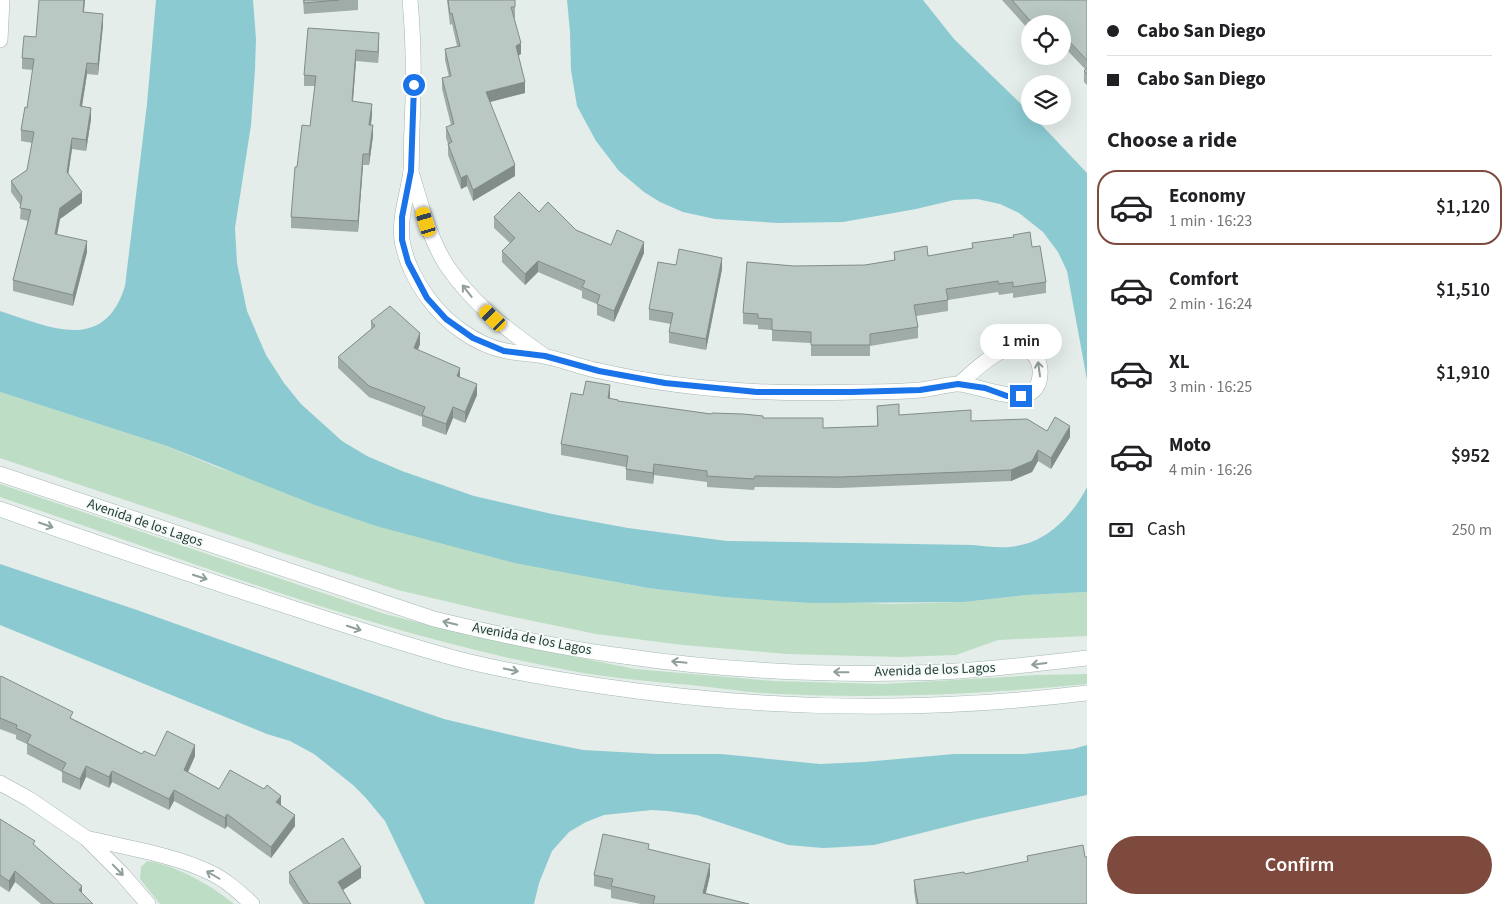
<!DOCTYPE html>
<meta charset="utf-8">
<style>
body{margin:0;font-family:"Source Sans 3",sans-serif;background:#f6f6f6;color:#202124;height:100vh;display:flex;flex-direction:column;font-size:19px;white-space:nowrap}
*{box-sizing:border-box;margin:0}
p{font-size:16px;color:#757577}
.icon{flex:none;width:28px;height:28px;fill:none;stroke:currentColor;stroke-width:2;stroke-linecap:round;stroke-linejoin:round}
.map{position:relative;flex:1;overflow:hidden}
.drawer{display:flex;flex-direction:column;background:#fff;width:425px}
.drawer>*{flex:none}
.guide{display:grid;align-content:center;height:110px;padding:0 20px;background:#fff}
.buttons{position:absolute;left:1021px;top:15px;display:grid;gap:10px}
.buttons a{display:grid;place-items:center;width:50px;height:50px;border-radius:50%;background:#fff;box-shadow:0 5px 20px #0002;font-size:25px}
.end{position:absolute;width:22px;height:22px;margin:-11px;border:6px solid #1a73e8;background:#fff;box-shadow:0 0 0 2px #fff}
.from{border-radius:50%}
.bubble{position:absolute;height:35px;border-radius:18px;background:#fff;box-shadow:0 5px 20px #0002;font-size:16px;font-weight:600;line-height:35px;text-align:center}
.car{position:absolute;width:15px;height:30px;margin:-15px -8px;border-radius:6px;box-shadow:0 0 4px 1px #0007;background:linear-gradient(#f5c518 24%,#345 0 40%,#f5c518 0 76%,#345 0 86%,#f5c518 0)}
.guide b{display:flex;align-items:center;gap:18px;height:48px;font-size:19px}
.guide b+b{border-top:1px solid #e0e0e0}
.guide i{width:12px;height:12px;background:#202124}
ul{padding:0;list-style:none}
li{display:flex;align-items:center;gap:15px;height:75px;margin:0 10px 8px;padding:0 10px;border:2px solid transparent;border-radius:20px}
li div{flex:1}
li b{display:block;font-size:19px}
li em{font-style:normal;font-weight:600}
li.current{border-color:#7e4a3e}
li>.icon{width:45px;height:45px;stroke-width:1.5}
h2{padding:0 20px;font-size:22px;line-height:60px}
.pay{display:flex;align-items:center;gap:12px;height:55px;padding:0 20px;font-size:19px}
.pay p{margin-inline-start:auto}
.action{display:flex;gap:10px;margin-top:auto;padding:10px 20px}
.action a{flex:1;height:58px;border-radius:30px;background:#7e4a3e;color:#fff;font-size:20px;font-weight:600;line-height:58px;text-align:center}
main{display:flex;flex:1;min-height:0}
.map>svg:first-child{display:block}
.green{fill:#bddec5}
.water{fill:#8ccad2}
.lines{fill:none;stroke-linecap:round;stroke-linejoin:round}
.street-casing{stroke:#a6b5b0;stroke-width:16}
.secondary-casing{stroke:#a2b9b0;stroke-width:16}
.street{stroke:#fff;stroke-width:15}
.secondary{stroke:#fff;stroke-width:15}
.wall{fill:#9faca7}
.shaded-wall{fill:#828c88}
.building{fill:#b9c8c2;stroke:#828c88}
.oneway{stroke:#919f9a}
.route{stroke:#1a73e8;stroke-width:6}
.labels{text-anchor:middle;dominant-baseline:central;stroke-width:4;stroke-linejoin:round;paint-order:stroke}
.street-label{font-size:14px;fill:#233f36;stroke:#f5faf7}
</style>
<main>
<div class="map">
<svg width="1087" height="904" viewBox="0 0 1087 904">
<rect width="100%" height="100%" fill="#e4ede9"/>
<g class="green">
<path d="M0,392L167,446L219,468L583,576L648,588L723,597L891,604L964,602L1027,595L1087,592V636L998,640L956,655L899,657L787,654L683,645L596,634L504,615L398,590L277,551L0,458Z"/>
<path d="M0,484L385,614L472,636L635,669L774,681L884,684L1038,675L1087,674V684C985,694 882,699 779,694C749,693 720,688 690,685C645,681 600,677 557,668C366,631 184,559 0,497Z"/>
<path d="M147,861C174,864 214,887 234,904H160L140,879L141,867Z"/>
</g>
<g class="water">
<path d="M156,0H253L256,39L255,69L251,125L235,228L237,263L247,311L266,355L284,383L301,404L342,441L367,456L402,471L474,496L552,514L628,528L727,541L973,545C989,547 1005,549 1021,545C1050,539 1074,513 1087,487V592L1027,595L964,602L811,603L723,597L648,588L583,576L515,563L376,526L315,505L167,446L0,392V311C50,327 104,354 125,286L147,104Z"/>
<path d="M567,0H923L954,39L1022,105L1030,113V116H1033L1087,173V380L1067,271L1058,252L1043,232L1019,213L1000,204L977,199L954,200L916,209L843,222L778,223L715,219L683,212L660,202L644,192L619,171L596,141L577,106L571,70L570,32Z"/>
<path d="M0,564L137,610L406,706L444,719L524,738L583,750L657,754H721L820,764L864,762L954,754H1024L1073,749L1087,745V795L977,819L874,845L843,847L823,848L788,845L697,815L668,811L652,810L604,815L586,822L569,832L552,851L539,883L534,904H425L385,821L365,797L353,785L314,754L290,741L267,734L0,625Z"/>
</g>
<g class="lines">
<defs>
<g id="street">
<path d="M410,0C414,43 414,85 412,128C411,142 412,157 411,171C408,194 399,217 402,240C405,260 416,282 428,298C446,323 476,345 506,351C520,354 535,353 548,357C566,361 583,368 600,371C683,390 771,395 856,392C877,392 899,392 920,390C932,389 944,385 957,384C978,383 1037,416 1040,375C1041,367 1038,357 1031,352C1007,335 976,370 959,384"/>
<path d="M0,40L2,0"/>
<path d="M411,172C421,204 429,238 447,266C473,304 506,329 543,355"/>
<path d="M0,783L29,799L86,838L122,874L148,904"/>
<path d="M86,838C127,848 171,854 209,872C225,879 239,892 252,904"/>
</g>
<g id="secondary">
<path d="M0,474L434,619C496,634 559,648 623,656C718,670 814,675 910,673C969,672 1028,665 1087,658"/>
<path d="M0,509C90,541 180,571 271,601C333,621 395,642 458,659C505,671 553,679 601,686C762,710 925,713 1087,693"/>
</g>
</defs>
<use href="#street" class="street-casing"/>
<use href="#secondary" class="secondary-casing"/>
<use href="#street" class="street"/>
<use href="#secondary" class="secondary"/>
</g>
<g class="wall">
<path d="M303,0H358V10L304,14Z"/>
<path d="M447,0H515V18H514L521,54L518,56L525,93L490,102L515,176L473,201L467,186L461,189L448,155V144L446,138V127L451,125L442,89V78L449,77L445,60V49L457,46L452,24L450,25Z"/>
<path d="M1002,0H1087V85L1084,82V71L1085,69L1065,48L1062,50V24H1030V31Z"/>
<path d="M84,12L103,25L98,75L87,74L82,107L91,119L86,151L72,149L68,174L82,203L60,219L57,234L87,252L73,306L13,291V280L28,221L20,219L21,206L11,192V181L27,170L32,143L21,141V130L27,108L33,70L22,69V58L36,37Z"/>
<path d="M308,28L379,44L378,63L356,61L353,101L372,115L371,125L373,136L369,165H363L358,232L291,228V217L297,167L310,126L315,86H304V75Z"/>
<path d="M539,212L576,230L611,245L644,253L614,322L597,315V304L582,298V291L538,272L525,285L502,262V251L510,243L494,228V217Z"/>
<path d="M972,243L1032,247L1046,282V293L1013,298V293L999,295L998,292L948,300V311L916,316L918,327V338L870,346V356H811V343L772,341V330L758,329V325L743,324V313L865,265L894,261V252L928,256L972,248Z"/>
<path d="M676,265L722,269L706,350L669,343V332L671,324L649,320V309Z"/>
<path d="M371,321L420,344L418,350L460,377L477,395L465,423L453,418L446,435L422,426V417L369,397L338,368V357L371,329Z"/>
<path d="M583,395L610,396V399L618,401L711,414L763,418L823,428L877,426V406L899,415L971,421L1047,431L1070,437L1051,469L1038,461L1032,472L1011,481L840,488L755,487L754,490L707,487V482L654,475L653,484L626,480V467L561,455V444Z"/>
<path d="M0,677L73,719L142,754L155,756H195L188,772L219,789L281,805L295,826L271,858L227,826L225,829L174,801L169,810L112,782L109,788L86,777L80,790L62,782V772L27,754V744L16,739V735L0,729Z"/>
<path d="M0,819L35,846L93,904H41L15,882L9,892L0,886Z"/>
<path d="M649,850L710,875L706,893L749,904H641L611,898V890L594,886V875Z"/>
<path d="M1027,856L1085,857L1087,904H916L914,891V880L965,874L1027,862Z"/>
<path d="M289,872L361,878L343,890L351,904H303L289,883Z"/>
</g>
<g class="shaded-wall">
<path d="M84,0H85L83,23V12Z"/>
<path d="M103,14V25L98,75V64Z"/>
<path d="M379,33V44L378,63V52Z"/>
<path d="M1065,37V48L1062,50V39Z"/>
<path d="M521,43V54L516,57V46Z"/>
<path d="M356,50V61L352,112V101Z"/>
<path d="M87,63V74L80,117V106Z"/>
<path d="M525,82V93L486,103V92Z"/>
<path d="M372,104V115L369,136V125Z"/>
<path d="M91,108V119L86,151V140Z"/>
<path d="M373,125V136L369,165V154Z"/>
<path d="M72,138V149L67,183V172Z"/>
<path d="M363,154V165L358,232V221Z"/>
<path d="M515,165V176L473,201V190Z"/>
<path d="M467,175V186L461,189V178Z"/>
<path d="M82,192V203L60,219L55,245V234L60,208Z"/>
<path d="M87,241V252L73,306V295Z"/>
<path d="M644,242V253L614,322V311Z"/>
<path d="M722,258V269L706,350V339Z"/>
<path d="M538,261V272L525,285V274Z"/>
<path d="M420,333V344L414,359V348Z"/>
<path d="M460,368V379L457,376Z"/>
<path d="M477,384V395L465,423V412Z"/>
<path d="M610,385V396L608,409V398Z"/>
<path d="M453,407V418L446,435V424Z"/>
<path d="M1070,426V437L1051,469V458Z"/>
<path d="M1038,450V461L1032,472L1011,481V470Z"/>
<path d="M654,464V475L653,484V473Z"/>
<path d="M195,745V756L184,781V770Z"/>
<path d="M86,766V777L80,790V779Z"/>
<path d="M112,771V782L109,788V777Z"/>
<path d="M174,790V801L169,810V799Z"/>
<path d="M281,796V807L276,802Z"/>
<path d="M227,814V826L225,829V818Z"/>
<path d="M295,815V826L271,858V847Z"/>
<path d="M710,864V875L703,904V893Z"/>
<path d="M361,867V878L338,893V882Z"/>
<path d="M15,871V882L9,892V881Z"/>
<path d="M82,886V897L79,890Z"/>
</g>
<g class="building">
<path d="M39,0H84L83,12L103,14L98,64L87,63L80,106L91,108L86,140L72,138L67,172L82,192L60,208L55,234L87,241L73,295L13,280L31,210L20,208L22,197L11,181L27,170L34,132L21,130L25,107L27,108L34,59L22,58L24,36L36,37Z"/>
<path d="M304,0H339L304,3Z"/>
<path d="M448,0H515V7H511L521,43L516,46L525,82L486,92L515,165L473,190L467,175L461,178L448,144L452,142L446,127L454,124L442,78L451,76L445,49L460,46L452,13L450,14Z"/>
<path d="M1012,0H1087V60L1065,37L1062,39V24H1033Z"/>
<path d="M308,28L379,33L378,52L356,50L352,101L372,104L369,125H373L369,154H363L358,221L291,217L295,167H297L302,125L310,126L316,76L304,75Z"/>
<path d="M1087,68V74L1084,71Z"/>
<path d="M519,192L539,212L548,202L576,230L611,245L617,230L644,242L614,311L597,304L600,295L582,287L585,281L538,261L525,274L502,251L515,238L494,217Z"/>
<path d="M1030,232L1032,247L1040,246L1046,282L1013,287V282L999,284L998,281L946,289L948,300L914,305L918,327L870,334V345H811V332L772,330V319L758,318V314L743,313L747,262L794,266L865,265L895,260L894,252L927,246L928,256L973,248L972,243L1014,237L1013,235Z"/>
<path d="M679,249L722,258L706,339L669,332L673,313L649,309L658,262L676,265Z"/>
<path d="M390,306L420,333L414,348L460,368L457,376L477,384L465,412L453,407L446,424L422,415L425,407L369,386L338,357L375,326L371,321Z"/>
<path d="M586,381L610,385L608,398L618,400V401L711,414L712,413L743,414L763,416V418H823V428L878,426L877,406L899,404V415L971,410V421L1027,419L1047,431L1055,417L1070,426L1051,458L1038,450L1032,461L1011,470L840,477L755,476L754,479L707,476V471L654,464L653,473L626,469L628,456L561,444L571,393L583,395Z"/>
<path d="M1,676L73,712L70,718L142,754L144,751L155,756L167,731L195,745L184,770L219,789L230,770L264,789L267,785L281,796L276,802L295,815L271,847L227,814L225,818L174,790L169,799L112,771L109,777L86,766L80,779L62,771L66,763L27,743L31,735L16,728L17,725L0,718V677Z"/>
<path d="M0,819L35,841L33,844L82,886L79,890L93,904H54L15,871L9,881L0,875Z"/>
<path d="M603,834L649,844L648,849L710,864L703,893L749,904H653L655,896L611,886L613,879L594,875Z"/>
<path d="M343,838L361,867L338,882L351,904H309L289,872Z"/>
<path d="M1083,845L1085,857H1087V904H918L914,880L964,872L965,874L1028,861L1027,856Z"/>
</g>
<defs><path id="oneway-shaft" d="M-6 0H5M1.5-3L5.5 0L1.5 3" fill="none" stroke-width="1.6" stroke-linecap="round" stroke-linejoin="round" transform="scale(1.25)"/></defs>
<g class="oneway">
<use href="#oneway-shaft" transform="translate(467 291) rotate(-128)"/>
<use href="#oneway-shaft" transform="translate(1039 369) rotate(-98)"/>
<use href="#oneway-shaft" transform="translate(46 525) rotate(19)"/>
<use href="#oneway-shaft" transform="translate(200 577) rotate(18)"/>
<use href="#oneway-shaft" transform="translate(450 623) rotate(-167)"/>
<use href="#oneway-shaft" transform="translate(354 628) rotate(18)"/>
<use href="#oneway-shaft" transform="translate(679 662) rotate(-174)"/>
<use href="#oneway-shaft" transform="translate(1039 664) rotate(173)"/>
<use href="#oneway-shaft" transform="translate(511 670) rotate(12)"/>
<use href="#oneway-shaft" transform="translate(841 672) rotate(-179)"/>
<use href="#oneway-shaft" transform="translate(118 870) rotate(46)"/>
<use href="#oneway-shaft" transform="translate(213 875) rotate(-150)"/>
</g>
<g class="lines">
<path class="route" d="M414,85L411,171L402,217V240L408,262L427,298L446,319L473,338L504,351L545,356L599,371L665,383L757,392H852L920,390L958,384L985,388L1007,396H1021"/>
</g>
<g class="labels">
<g class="street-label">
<text transform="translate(145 523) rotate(19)">Avenida de los Lagos</text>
<text transform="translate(532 639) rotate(11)">Avenida de los Lagos</text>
<text transform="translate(935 670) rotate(-2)">Avenida de los Lagos</text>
</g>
</g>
</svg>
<div class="buttons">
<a><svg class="icon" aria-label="locate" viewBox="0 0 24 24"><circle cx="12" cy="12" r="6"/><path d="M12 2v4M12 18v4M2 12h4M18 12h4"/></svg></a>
<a><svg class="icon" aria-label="layers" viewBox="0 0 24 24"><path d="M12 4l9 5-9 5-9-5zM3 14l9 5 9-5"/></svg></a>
</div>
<i class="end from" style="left:414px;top:85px"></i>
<i class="end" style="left:1021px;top:396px"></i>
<div class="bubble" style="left:980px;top:324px;width:82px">1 min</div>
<i class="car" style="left:426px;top:222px;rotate:343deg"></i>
<i class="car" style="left:493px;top:318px;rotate:314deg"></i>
</div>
<section class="drawer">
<div class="guide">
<b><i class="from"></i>Cabo San Diego</b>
<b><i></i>Cabo San Diego</b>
</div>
<h2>Choose a ride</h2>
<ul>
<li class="current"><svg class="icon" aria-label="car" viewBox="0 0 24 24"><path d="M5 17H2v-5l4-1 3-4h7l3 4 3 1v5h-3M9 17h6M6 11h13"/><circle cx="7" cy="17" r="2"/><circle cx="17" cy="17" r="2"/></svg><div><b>Economy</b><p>1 min · 16:23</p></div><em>$1,120</em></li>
<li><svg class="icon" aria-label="car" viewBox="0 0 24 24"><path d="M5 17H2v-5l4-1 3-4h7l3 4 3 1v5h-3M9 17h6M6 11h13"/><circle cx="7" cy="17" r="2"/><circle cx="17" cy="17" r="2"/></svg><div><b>Comfort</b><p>2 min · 16:24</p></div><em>$1,510</em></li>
<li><svg class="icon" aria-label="car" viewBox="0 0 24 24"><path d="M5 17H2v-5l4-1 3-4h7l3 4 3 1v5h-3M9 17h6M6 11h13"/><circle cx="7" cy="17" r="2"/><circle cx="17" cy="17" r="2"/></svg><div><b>XL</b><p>3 min · 16:25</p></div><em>$1,910</em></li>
<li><svg class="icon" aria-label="car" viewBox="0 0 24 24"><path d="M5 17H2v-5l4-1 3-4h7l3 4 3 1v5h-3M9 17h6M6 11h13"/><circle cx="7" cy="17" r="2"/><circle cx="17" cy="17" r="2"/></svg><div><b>Moto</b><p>4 min · 16:26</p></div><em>$952</em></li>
</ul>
<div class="pay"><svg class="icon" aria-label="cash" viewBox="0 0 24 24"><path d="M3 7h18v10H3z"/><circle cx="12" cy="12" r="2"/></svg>Cash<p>250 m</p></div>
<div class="action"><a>Confirm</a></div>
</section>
</main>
